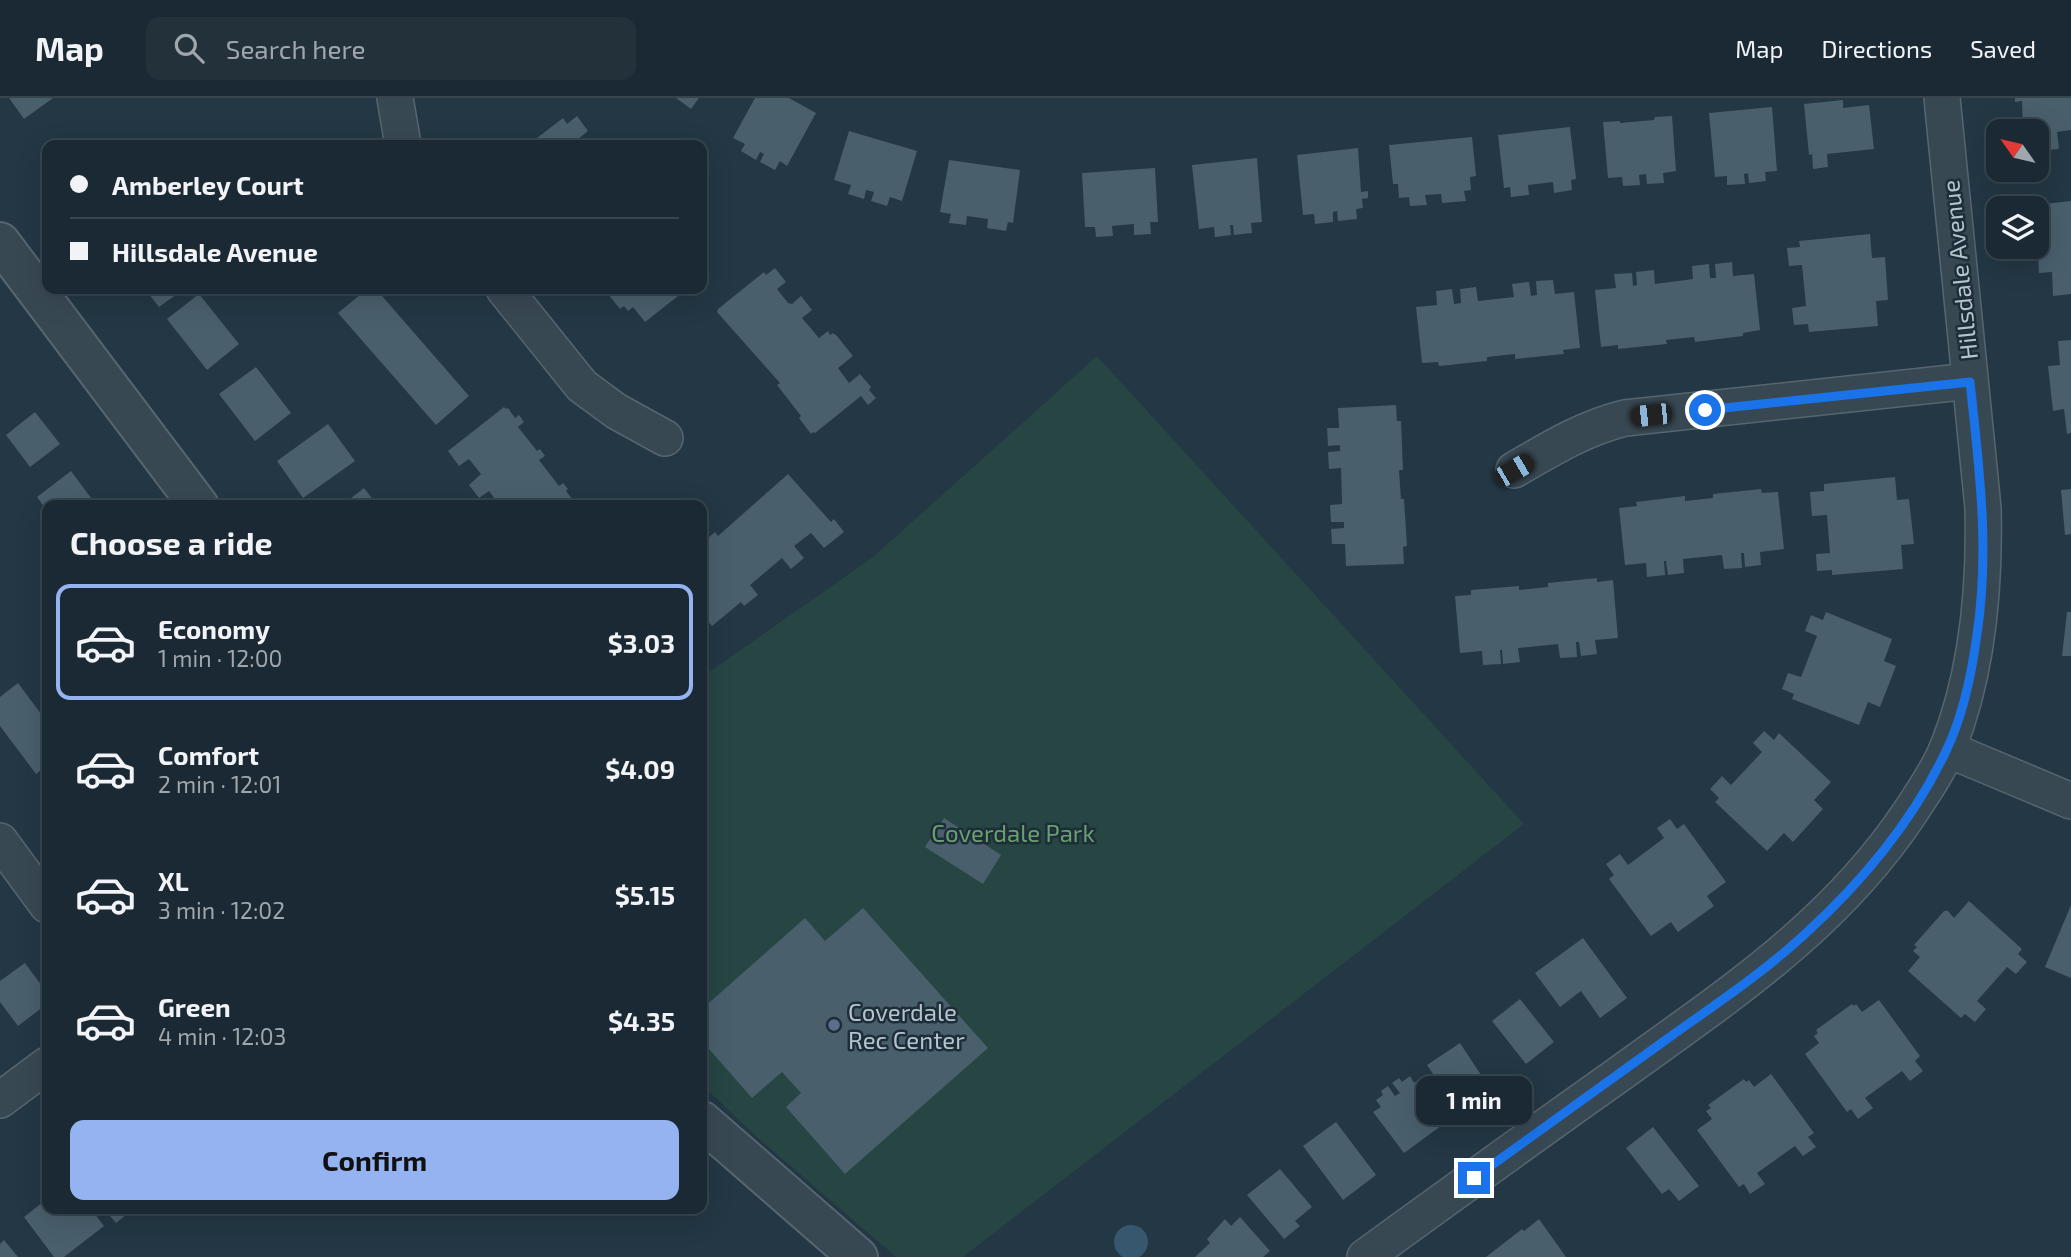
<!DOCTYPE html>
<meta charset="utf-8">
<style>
body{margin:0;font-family:"Exo 2",sans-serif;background:#23313b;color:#f1f3f6;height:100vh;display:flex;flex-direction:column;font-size:26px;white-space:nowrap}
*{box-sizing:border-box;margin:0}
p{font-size:23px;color:#9fa6ac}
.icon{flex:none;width:38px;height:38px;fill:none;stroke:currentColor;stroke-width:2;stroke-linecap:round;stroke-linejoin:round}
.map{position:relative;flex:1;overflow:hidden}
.drawer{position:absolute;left:42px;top:402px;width:665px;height:714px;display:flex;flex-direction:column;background:#1a2933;border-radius:14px;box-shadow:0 7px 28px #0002,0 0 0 2px #38454e}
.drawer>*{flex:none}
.banner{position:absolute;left:42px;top:42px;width:665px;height:154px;border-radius:14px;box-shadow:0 7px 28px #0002,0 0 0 2px #38454e;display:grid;align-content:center;height:154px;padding:0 28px;background:#1a2933}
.needle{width:46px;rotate:304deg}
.fabs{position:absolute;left:1986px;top:21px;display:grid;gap:14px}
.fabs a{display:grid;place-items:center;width:63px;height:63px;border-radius:14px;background:#1a2933;box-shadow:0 7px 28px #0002,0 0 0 2px #38454e;font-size:35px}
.end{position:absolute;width:32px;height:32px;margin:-16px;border:9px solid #1a73e8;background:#fff;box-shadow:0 0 0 4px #fff}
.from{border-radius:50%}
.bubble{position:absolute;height:49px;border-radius:14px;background:#1a2933;box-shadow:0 7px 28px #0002,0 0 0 2px #38454e;font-size:23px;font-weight:700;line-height:49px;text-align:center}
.car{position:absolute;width:21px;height:42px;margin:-21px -10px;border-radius:9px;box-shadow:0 0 5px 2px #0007;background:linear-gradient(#222 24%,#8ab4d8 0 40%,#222 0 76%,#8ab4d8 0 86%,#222 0)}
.banner b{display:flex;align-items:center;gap:24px;height:66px;font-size:26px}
.banner b+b{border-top:2px solid #38454e}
.banner i{width:18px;height:18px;background:#f1f3f6}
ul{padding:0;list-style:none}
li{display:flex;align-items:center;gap:21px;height:116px;margin:0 14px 10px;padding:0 14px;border:4px solid transparent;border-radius:14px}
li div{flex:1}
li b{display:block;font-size:26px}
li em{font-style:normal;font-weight:700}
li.current{border-color:#95b2f1}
li>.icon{width:63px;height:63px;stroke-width:1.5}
h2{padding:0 28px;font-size:32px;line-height:84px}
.button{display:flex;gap:14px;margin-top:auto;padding:14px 28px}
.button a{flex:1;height:80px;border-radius:14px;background:#95b2f1;color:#111;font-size:28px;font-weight:700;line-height:80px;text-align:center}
header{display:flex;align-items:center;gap:42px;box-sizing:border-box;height:98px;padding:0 35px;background:#1a2933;border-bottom:2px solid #38454e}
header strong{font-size:33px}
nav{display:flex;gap:38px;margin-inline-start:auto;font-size:24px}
.search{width:490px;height:63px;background:#23313b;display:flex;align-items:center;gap:18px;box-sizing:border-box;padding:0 24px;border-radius:14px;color:#9fa6ac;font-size:26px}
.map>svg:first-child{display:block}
.green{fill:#264543}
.water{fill:#36576d}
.building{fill:#495f6c}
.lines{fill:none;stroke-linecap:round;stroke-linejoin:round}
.minor-casing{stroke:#566671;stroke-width:38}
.tertiary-casing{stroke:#566671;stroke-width:42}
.minor{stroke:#384853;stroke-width:35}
.tertiary{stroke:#384853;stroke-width:38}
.route{stroke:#1a73e8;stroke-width:9}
.service-dot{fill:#5c6f8a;stroke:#1d2d39;stroke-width:2.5}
.labels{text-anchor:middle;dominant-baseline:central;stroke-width:5;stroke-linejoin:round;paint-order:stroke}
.street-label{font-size:24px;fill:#b5c3cd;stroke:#1d2d39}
.park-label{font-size:24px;fill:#6aa06d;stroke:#1d2d39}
.poi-label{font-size:24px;fill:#b5c3cd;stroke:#1d2d39;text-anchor:start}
</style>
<header>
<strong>Map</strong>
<div class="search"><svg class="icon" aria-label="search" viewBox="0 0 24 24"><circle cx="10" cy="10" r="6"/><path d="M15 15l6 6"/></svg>Search here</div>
<nav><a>Map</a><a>Directions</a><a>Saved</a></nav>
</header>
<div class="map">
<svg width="2071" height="1159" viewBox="0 0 2071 1159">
<rect width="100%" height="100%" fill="#233744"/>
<path class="green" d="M1097,258L1524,726L963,1159H896L759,1041L702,987V579L873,459Z"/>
<circle class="water" cx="1131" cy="1144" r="17"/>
<g class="building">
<path d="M9,0H53L24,21Z"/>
<path d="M676,0H699L691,11Z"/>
<path d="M755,0H789L816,15L787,68L780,63L775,72L760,64L764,56L760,54L756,62L741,53L745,46L733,40Z"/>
<path d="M2015,0H2071V32L2057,34L2059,51L2037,53V33H2023L2022,3L2015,4Z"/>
<path d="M1843,2V10L1869,7L1874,51L1827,56L1828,69L1813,71L1812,56L1809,57L1804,6Z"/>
<path d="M1772,9L1777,73L1765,74L1766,83L1749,85L1748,75L1744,76L1745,86L1727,87V78L1715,79L1709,15Z"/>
<path d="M577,18L588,33L578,41L583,47H528L563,20L567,26Z"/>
<path d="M1672,18L1676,73L1663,75L1664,85L1647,86L1646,76L1639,77L1640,87L1623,88L1622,79L1608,80L1603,24L1620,23V25L1654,22L1655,19Z"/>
<path d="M1570,29L1576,81L1571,82L1572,92L1554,95L1553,84L1528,87L1529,97L1511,99L1510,89L1504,90L1498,37Z"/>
<path d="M849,33L917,53L902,103L890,99L887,108L871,103L874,94L866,92L864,101L848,96L851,87L834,82Z"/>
<path d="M1472,39L1476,78L1470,79L1471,92L1464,93L1466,103L1442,105L1441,96L1425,97L1427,107L1410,108L1409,99L1399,100L1398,86H1393L1389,47Z"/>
<path d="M1358,50L1361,94L1368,93V100L1362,101L1363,110L1356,111L1357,121L1338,123L1337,113L1333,114V124L1315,126L1314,116L1303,117L1297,57Z"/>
<path d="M1257,60L1262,124L1251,125L1252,135L1234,137L1233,127H1230L1231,137L1215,139L1214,129L1199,131L1192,67Z"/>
<path d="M949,62L1020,72L1013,125L1008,124L1006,133L987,130L988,121L967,118L966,127L949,125L951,116L940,114Z"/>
<path d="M1155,70L1158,124H1150L1151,136L1134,137V126L1112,128L1113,138L1096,139L1095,129H1085L1082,75Z"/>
<path d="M2071,103V196L2053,198L2052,174L2039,175L2037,131L2047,130L2044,106Z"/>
<path d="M1870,136L1872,160L1885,159L1888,202L1876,203L1878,228L1809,234L1808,226L1794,227L1792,210L1806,208L1802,167L1789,168L1787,150L1800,149L1799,143Z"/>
<path d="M1732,164L1733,178L1754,176L1760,232L1743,235V238L1695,244L1694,239L1666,242L1667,246L1618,251V247L1601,249L1595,192L1616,190L1614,176L1632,175L1633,188L1637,187L1636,174L1654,172L1655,186L1693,181L1692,168L1709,166L1710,180H1716L1715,166Z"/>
<path d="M775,170L786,184L777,191L788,205L792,206L801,198L812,212L802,220L819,240L828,233L830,237L833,235L837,238L853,258L838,270L849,285L860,276L871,289L869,292L876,300L868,307L861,298L815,335L813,334L811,336L799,320L801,318L777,287L780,285L717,214L718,211L764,174L766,177Z"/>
<path d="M1553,182L1555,196L1574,194L1580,250L1563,252L1564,256L1515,261V256L1487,259V263L1439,268L1438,264L1422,265L1416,209L1437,207L1436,193L1452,191L1454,206L1461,205L1460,191L1476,189L1478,203L1514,199L1512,186L1529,184L1531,198L1537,197L1536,183Z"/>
<path d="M145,191H184L159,209Z"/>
<path d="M367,191H376L469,298L436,327L338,215Z"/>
<path d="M604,191H687L645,224L633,209L628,213L624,208L620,211Z"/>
<path d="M199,196L239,246L207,272L167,221Z"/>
<path d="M2071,242V335L2067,336L2064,311L2053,313L2048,268L2060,267L2058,243Z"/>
<path d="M256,269L291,315L255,343L219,296Z"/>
<path d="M1396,307L1397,323H1401L1403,372H1399L1401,401H1404L1407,448L1403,449L1404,466L1346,468L1345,446H1332L1331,431L1344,430V424H1331L1330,407L1342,406L1341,370L1329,371L1328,354L1340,353V347L1328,348L1327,330H1339L1338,310Z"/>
<path d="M504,309L506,311L508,310L515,320L519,317L524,324L518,329L537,353L540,351L545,358L539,362L559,388L563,385L568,391L566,393L577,408H500L489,393L479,400L469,387L481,376L469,361L459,368L448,353Z"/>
<path d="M35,314L60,346L30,369L6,337Z"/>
<path d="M328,326L355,363L303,400L277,363Z"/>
<path d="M71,373L97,408H47V413L37,399Z"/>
<path d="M788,376L831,424L834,421L844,434L824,450L811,435L794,448L804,460L791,471L782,460L750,487L758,497L744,508L741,504L712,528L702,516V445L715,434L718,438Z"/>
<path d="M1895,379L1897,402L1909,401L1914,446L1901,447L1903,471L1832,477V472L1817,473L1816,456L1830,455L1827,417L1812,418L1810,394L1824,393V386Z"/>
<path d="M364,390L378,408H341Z"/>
<path d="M1761,391L1762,395L1778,394L1784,451L1760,454L1761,467L1745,469L1744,455H1741L1742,470L1724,471L1722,457L1683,461L1684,475L1668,477L1666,463H1664L1665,477L1647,479L1646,465L1625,467L1619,410L1637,408L1636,404L1685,398V403L1713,400V396Z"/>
<path d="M2071,391V436L2065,437L2061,392Z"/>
<path d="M1597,480V484L1613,482L1618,540L1595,542L1597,556L1581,558L1579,544H1576L1577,559L1560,560L1558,546L1518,550L1520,564L1503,566L1502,552H1500L1501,566L1483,567L1482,553L1460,555L1455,498L1471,497V492L1519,488V492L1548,489V485Z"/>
<path d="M1826,514L1892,541L1884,563L1896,568L1880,609L1868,604L1859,627L1792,601L1794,596L1782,591L1788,575L1801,579L1817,538L1805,533L1811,517L1823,522Z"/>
<path d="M2067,514H2071V558H2062Z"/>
<path d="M18,585L47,624V667L36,676L0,628V599Z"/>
<path d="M1764,633L1774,642L1779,635L1831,684L1814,702L1823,711L1793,744L1784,735L1767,753L1715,704L1719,700L1710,691L1722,678L1731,687L1762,654L1753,645Z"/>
<path d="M944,720L1001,757L983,786L925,749Z"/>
<path d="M1670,721L1677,731L1684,726L1726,784L1707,798L1714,808L1678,834L1671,824L1651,838L1609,781L1614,777L1606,766L1620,756L1628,767L1664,740L1657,730Z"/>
<path d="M1969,803L2022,851L2018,856L2027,864L2016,876L2007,869L1977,903L1986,911L1975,924L1965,916L1961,920L1908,873L1920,859L1913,853L1917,849L1914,847L1944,813H1948L1954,820Z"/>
<path d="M2071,807V880L2045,869Z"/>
<path d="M863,810L988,950L845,1076L786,1009L801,995L782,974L752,1000L702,943V911L805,820L825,843Z"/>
<path d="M1583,840L1627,900L1600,920L1581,893L1560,909L1535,875Z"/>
<path d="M25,865L47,895V906L18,928L0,904V883Z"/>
<path d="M1520,901L1554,944L1526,966L1492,923Z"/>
<path d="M1879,902L1920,958L1915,963L1923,973L1910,983L1902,973L1865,1000L1873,1010L1858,1021L1851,1011L1847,1014L1805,956L1819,945L1814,938L1818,935L1816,932L1852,906L1854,908L1856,906L1862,914Z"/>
<path d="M1460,945L1489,989L1479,995L1490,1010L1467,1026L1427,967Z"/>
<path d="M1771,976L1814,1035L1808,1039L1816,1049L1803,1058L1795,1048L1757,1075L1765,1086L1750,1096L1744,1086L1739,1089L1697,1032L1712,1021L1706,1013L1711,1010L1708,1007L1744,981L1746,984L1749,982L1754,989Z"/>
<path d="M1410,978L1414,985L1422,979L1452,1020L1404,1055L1373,1014L1381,1009L1376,1002L1383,997L1381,993L1388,988L1395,998L1400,995L1392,985L1399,980L1402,984Z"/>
<path d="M1336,1024L1376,1077L1343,1102L1303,1048Z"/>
<path d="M1653,1029L1699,1088L1679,1103L1669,1091L1662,1096L1626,1050Z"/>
<path d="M1280,1071L1312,1109L1295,1123L1300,1128L1284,1141L1247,1097Z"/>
<path d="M47,1101V1111H91L104,1128L64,1159H54L24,1119Z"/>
<path d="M104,1111H133L116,1125Z"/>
<path d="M1240,1119L1270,1153L1263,1159H1195L1210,1145L1207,1141L1225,1121L1231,1128Z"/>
<path d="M1539,1121L1566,1159H1486L1522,1131L1524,1133Z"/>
<path d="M4,1142L18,1159H0V1146Z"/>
</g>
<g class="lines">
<defs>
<g id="minor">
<path d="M395,0L403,47"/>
<path d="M504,191L582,288L616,313L665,340"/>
<path d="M1514,372C1550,351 1584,330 1625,320L1970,283"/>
<path d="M1947,651L2071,703"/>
<path d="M0,743L47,807"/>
<path d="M0,1002L47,967"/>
<path d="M1365,1159C1449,1098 1533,1037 1618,977C1727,898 1835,828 1911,713C1924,693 1939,672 1948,649C1978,574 1985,491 1983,410L1942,0"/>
</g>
<g id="tertiary">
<path d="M0,144L199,408"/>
<path d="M702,1023L858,1159"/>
</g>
</defs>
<use href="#minor" class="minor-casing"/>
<use href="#tertiary" class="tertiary-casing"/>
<use href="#minor" class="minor"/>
<use href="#tertiary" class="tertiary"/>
</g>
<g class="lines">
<path class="route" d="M1474,1080C1538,1034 1602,988 1667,941C1713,908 1763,875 1805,836C1862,784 1913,723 1946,653C1963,618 1972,574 1977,536C1990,451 1979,368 1970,284L1705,312"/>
</g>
<circle class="service-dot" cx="834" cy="927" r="7"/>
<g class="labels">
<g class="street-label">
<text transform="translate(1959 172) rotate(-96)">Hillsdale Avenue</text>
</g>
<g class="park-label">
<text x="1013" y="734">Coverdale Park</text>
</g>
<g class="poi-label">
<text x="848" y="913">Coverdale<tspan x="848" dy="28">Rec Center</tspan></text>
</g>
</g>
</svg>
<div class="fabs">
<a><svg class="needle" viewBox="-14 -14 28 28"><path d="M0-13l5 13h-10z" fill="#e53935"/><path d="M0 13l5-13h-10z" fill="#9fa6ac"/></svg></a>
<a><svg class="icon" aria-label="layers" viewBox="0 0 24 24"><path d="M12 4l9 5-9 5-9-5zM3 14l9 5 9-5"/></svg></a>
</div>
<i class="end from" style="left:1705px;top:312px"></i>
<i class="end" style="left:1474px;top:1080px"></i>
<div class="bubble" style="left:1416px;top:978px;width:116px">1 min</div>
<i class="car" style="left:1651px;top:317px;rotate:264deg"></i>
<i class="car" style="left:1514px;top:372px;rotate:60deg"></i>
<div class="banner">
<b><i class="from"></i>Amberley Court</b>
<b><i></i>Hillsdale Avenue</b>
</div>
<section class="drawer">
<h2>Choose a ride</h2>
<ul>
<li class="current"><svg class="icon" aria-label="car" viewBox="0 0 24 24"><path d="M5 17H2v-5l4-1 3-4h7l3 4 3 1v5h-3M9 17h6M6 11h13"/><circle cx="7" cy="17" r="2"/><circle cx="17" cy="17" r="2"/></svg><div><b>Economy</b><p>1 min · 12:00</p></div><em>$3.03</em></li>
<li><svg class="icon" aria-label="car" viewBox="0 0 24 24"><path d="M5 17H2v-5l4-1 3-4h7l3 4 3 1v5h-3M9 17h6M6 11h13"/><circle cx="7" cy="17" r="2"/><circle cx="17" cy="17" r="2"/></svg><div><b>Comfort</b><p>2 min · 12:01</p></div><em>$4.09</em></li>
<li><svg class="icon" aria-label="car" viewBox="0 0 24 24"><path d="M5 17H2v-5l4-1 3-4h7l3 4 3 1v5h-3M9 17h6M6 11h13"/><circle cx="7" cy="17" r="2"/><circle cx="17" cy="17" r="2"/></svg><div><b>XL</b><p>3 min · 12:02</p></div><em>$5.15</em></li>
<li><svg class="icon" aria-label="car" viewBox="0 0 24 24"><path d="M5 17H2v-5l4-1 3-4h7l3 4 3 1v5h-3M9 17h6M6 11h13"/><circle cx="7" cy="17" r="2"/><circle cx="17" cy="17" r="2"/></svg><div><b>Green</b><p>4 min · 12:03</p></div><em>$4.35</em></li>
</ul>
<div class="button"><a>Confirm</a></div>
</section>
</div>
